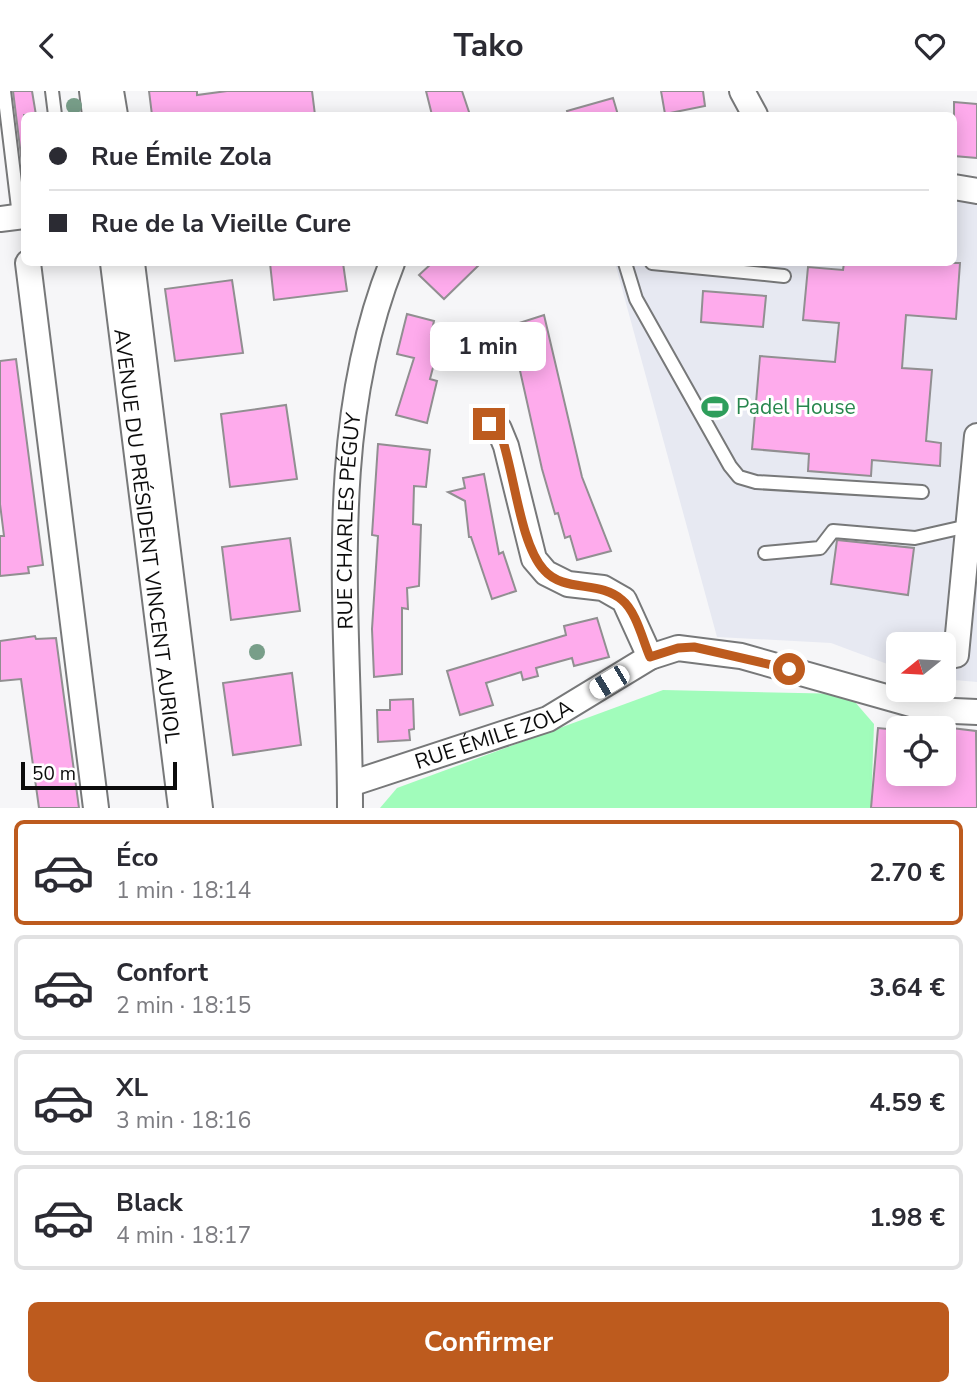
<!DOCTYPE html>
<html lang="fr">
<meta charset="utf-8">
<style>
body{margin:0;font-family:"Nunito Sans",sans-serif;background:#f7f7f7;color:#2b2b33;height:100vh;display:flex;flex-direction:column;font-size:26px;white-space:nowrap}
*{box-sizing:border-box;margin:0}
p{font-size:23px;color:#7c7c81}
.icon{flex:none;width:38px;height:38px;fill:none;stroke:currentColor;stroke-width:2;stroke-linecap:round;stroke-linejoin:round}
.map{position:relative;height:717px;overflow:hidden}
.sheet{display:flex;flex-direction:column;background:#fff;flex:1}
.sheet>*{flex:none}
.banner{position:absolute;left:21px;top:21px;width:936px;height:154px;border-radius:10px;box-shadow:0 4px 18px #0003;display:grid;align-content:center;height:154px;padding:0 28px;background:#fff}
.needle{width:46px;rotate:252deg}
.tools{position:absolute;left:886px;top:541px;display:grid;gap:14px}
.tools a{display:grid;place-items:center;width:70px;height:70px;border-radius:10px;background:#fff;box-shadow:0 4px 18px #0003;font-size:35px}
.scale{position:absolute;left:21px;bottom:18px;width:156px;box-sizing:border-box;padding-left:7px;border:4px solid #0c0c0c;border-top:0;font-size:19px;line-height:24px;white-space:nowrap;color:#0c0c0c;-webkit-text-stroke:5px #fff;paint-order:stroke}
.end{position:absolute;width:32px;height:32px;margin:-16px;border:9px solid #bd5b1e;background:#fff;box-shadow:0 0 0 4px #fff}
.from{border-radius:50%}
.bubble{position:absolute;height:49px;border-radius:10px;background:#fff;box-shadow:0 4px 18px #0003;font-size:23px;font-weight:700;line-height:49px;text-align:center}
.car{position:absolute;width:21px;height:42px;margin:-21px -10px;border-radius:9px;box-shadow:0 0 5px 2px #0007;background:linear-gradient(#fff 24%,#345 0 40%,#fff 0 76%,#345 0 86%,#fff 0)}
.banner b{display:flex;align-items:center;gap:24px;height:66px;font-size:26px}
.banner b+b{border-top:2px solid #e1e1e2}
.banner i{width:18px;height:18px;background:#2b2b33}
ul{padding:12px 0 0;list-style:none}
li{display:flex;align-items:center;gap:21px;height:105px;margin:0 14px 10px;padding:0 14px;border:4px solid #e1e1e2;border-radius:10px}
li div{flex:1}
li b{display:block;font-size:26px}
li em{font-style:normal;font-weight:700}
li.selected{border-color:#bd5b1e}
li>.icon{width:63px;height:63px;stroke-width:1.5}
.action{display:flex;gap:14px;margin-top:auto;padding:14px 28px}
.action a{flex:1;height:80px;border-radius:10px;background:#bd5b1e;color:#fff;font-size:28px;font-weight:700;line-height:80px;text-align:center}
header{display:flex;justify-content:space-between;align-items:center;height:91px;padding:0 28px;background:#fff;font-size:32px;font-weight:700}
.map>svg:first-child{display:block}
.built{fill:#e7e9f2}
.green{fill:#a1fcbb}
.building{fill:#feabec;stroke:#918f91;stroke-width:2}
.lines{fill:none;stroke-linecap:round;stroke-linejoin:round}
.lane-casing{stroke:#777879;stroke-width:16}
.street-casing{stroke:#777879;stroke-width:28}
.lane{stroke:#fff;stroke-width:12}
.street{stroke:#fff;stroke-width:24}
.tree{fill:#789e89}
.route{stroke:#bd5b1e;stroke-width:9}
.labels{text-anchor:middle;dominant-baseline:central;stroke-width:6;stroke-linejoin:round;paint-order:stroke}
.leisure-label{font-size:21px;fill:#27864d;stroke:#fff;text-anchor:start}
.street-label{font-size:21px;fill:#0c0c0c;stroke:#fff}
</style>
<header><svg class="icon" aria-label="back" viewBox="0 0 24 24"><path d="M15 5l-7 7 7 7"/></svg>Tako<svg class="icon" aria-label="heart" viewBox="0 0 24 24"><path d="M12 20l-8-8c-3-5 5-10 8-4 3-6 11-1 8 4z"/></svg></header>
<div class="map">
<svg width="977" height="717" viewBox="0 0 977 717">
<rect width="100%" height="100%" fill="#f6f6f8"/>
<path class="built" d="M954,104L977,109V591L943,588V553H898V577L831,552L717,546L615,172H954Z"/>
<path class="green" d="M663,599L848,603L874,633L871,717H380L397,697Z"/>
<g class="building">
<path d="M13,0H32L36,24H24L23,81Z"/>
<path d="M149,0H197V4L227,0H312L315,24H152Z"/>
<path d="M426,0H462L470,24H432Z"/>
<path d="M661,0H703L705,15L665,23Z"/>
<path d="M613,7L618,24H568L567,20Z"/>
<path d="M954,11L977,13V67L954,65Z"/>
<path d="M270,172H343L347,200L274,209Z"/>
<path d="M432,172H481L444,208L419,184Z"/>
<path d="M844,172H960L956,228L906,224L902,277L932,279L926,350L941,352L940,375L872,369L871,385L808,380L809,363L752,358L760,265L835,271L839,232L803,229L808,176L843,179Z"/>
<path d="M232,189L243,262L175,270L165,198Z"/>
<path d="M703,200L766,205L763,236L701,231Z"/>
<path d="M407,223L434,230L431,243L441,246L430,288L437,290L427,332L396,324L414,267L397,263Z"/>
<path d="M544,224L582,386L611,460L577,469L570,445L565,447L558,422L555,423L542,378L510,235Z"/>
<path d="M16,268L43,474L28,476L29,482L0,485V445H4L0,413V270Z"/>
<path d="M286,314L297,388L230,396L221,323Z"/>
<path d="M378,353L430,359L426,396L414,395L413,433L421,434L419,495L407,497L408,518L402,517V583L374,586L372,538L378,445L372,444Z"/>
<path d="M484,383L499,463L503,461L516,500L492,508L471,446H469L465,410L448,401L465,397L463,387Z"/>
<path d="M290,447L300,520L231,529L222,456Z"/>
<path d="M837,449L914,457L908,504L831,493Z"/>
<path d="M597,527L609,566L574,575L572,567L536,577L538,585L523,589L521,581L486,592L493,614L460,624L447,580L566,544L564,535Z"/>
<path d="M35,545L36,548L56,547L79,717H39L21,588L0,590V550Z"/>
<path d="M292,582L301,654L233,664L223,592Z"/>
<path d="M413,608L414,638L409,639L410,649L378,651L377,619H390V609Z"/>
<path d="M943,636L976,640L977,717H871L878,637L898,639V682H943Z"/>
</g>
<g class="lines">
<defs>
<g id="lane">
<path d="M4,0L19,125"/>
<path d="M52,0L55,24"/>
<path d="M625,172L636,208L730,375L739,386L756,391L922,401"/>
<path d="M652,172L784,185"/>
<path d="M765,462L820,457L833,440L915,447L968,435"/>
</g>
<g id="street">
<path d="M92,0L95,24"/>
<path d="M111,0L115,24"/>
<path d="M742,0L755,24"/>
<path d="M954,96L977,100"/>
<path d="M0,128L24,125"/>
<path d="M28,172L96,717"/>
<path id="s1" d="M113,172L181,717"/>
<path d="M132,172L200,717"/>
<path d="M489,333L499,338L506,355L534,468L546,482L568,493L603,497L624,509L650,566"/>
<path d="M956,564L977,345"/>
<path id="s2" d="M350,693L548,628L650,566L678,557L741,565L932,619L977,621"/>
<path id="s3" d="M350,717C350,535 323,345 392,172"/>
</g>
</defs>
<use href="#lane" class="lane-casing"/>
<use href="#street" class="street-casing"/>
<use href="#lane" class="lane"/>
<use href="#street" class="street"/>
</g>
<g class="tree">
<circle cx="74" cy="15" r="8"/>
<circle cx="257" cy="561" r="8"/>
</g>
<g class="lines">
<path class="route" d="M489,333L499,338C514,376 519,452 544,479C564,502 600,489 622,509C636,520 643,550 650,566L678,557L694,556L789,578"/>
</g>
<defs>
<symbol id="stadium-bare" viewBox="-9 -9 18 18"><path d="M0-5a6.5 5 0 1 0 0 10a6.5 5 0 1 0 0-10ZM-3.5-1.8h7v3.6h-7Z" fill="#2e9e5b" stroke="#fff" stroke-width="2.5" paint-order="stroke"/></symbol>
</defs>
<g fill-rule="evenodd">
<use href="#stadium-bare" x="696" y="297" width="38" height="38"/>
</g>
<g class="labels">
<g class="leisure-label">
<text x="736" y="316">Padel House</text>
</g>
<g class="street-label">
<text stroke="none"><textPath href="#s3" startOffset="287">RUE CHARLES PÉGUY</textPath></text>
<text stroke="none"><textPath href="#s1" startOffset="275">AVENUE DU PRÉSIDENT VINCENT AURIOL</textPath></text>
<text stroke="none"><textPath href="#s2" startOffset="152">RUE ÉMILE ZOLA</textPath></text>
</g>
</g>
</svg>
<div class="tools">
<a><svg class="needle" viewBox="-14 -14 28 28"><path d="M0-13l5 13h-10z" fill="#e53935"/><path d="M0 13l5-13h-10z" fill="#7c7c81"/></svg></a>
<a><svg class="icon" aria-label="locate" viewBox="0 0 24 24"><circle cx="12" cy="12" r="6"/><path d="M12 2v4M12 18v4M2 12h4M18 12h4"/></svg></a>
</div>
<div class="scale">50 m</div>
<i class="end from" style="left:789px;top:578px"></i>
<i class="end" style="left:489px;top:333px"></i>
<div class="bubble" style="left:430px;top:231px;width:116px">1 min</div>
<i class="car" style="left:609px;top:591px;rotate:239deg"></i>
<div class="banner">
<b><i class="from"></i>Rue Émile Zola</b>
<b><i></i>Rue de la Vieille Cure</b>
</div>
</div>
<section class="sheet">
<ul>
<li class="selected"><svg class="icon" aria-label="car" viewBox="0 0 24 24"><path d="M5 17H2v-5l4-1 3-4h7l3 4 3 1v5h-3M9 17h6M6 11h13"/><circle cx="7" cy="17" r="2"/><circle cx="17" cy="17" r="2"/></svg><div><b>Éco</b><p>1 min · 18:14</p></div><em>2.70 €</em></li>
<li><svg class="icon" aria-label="car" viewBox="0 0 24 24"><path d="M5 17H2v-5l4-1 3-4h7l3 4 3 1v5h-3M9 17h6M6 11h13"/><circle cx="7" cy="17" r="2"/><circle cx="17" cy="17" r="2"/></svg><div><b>Confort</b><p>2 min · 18:15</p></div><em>3.64 €</em></li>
<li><svg class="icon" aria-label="car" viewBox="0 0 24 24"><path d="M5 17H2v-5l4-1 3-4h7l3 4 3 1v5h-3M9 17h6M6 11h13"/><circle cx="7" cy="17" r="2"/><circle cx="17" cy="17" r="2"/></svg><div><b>XL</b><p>3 min · 18:16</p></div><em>4.59 €</em></li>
<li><svg class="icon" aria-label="car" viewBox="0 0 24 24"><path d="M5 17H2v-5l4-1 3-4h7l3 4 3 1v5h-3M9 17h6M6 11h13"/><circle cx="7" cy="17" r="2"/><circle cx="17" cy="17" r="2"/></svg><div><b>Black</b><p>4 min · 18:17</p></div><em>1.98 €</em></li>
</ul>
<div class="action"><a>Confirmer</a></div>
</section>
